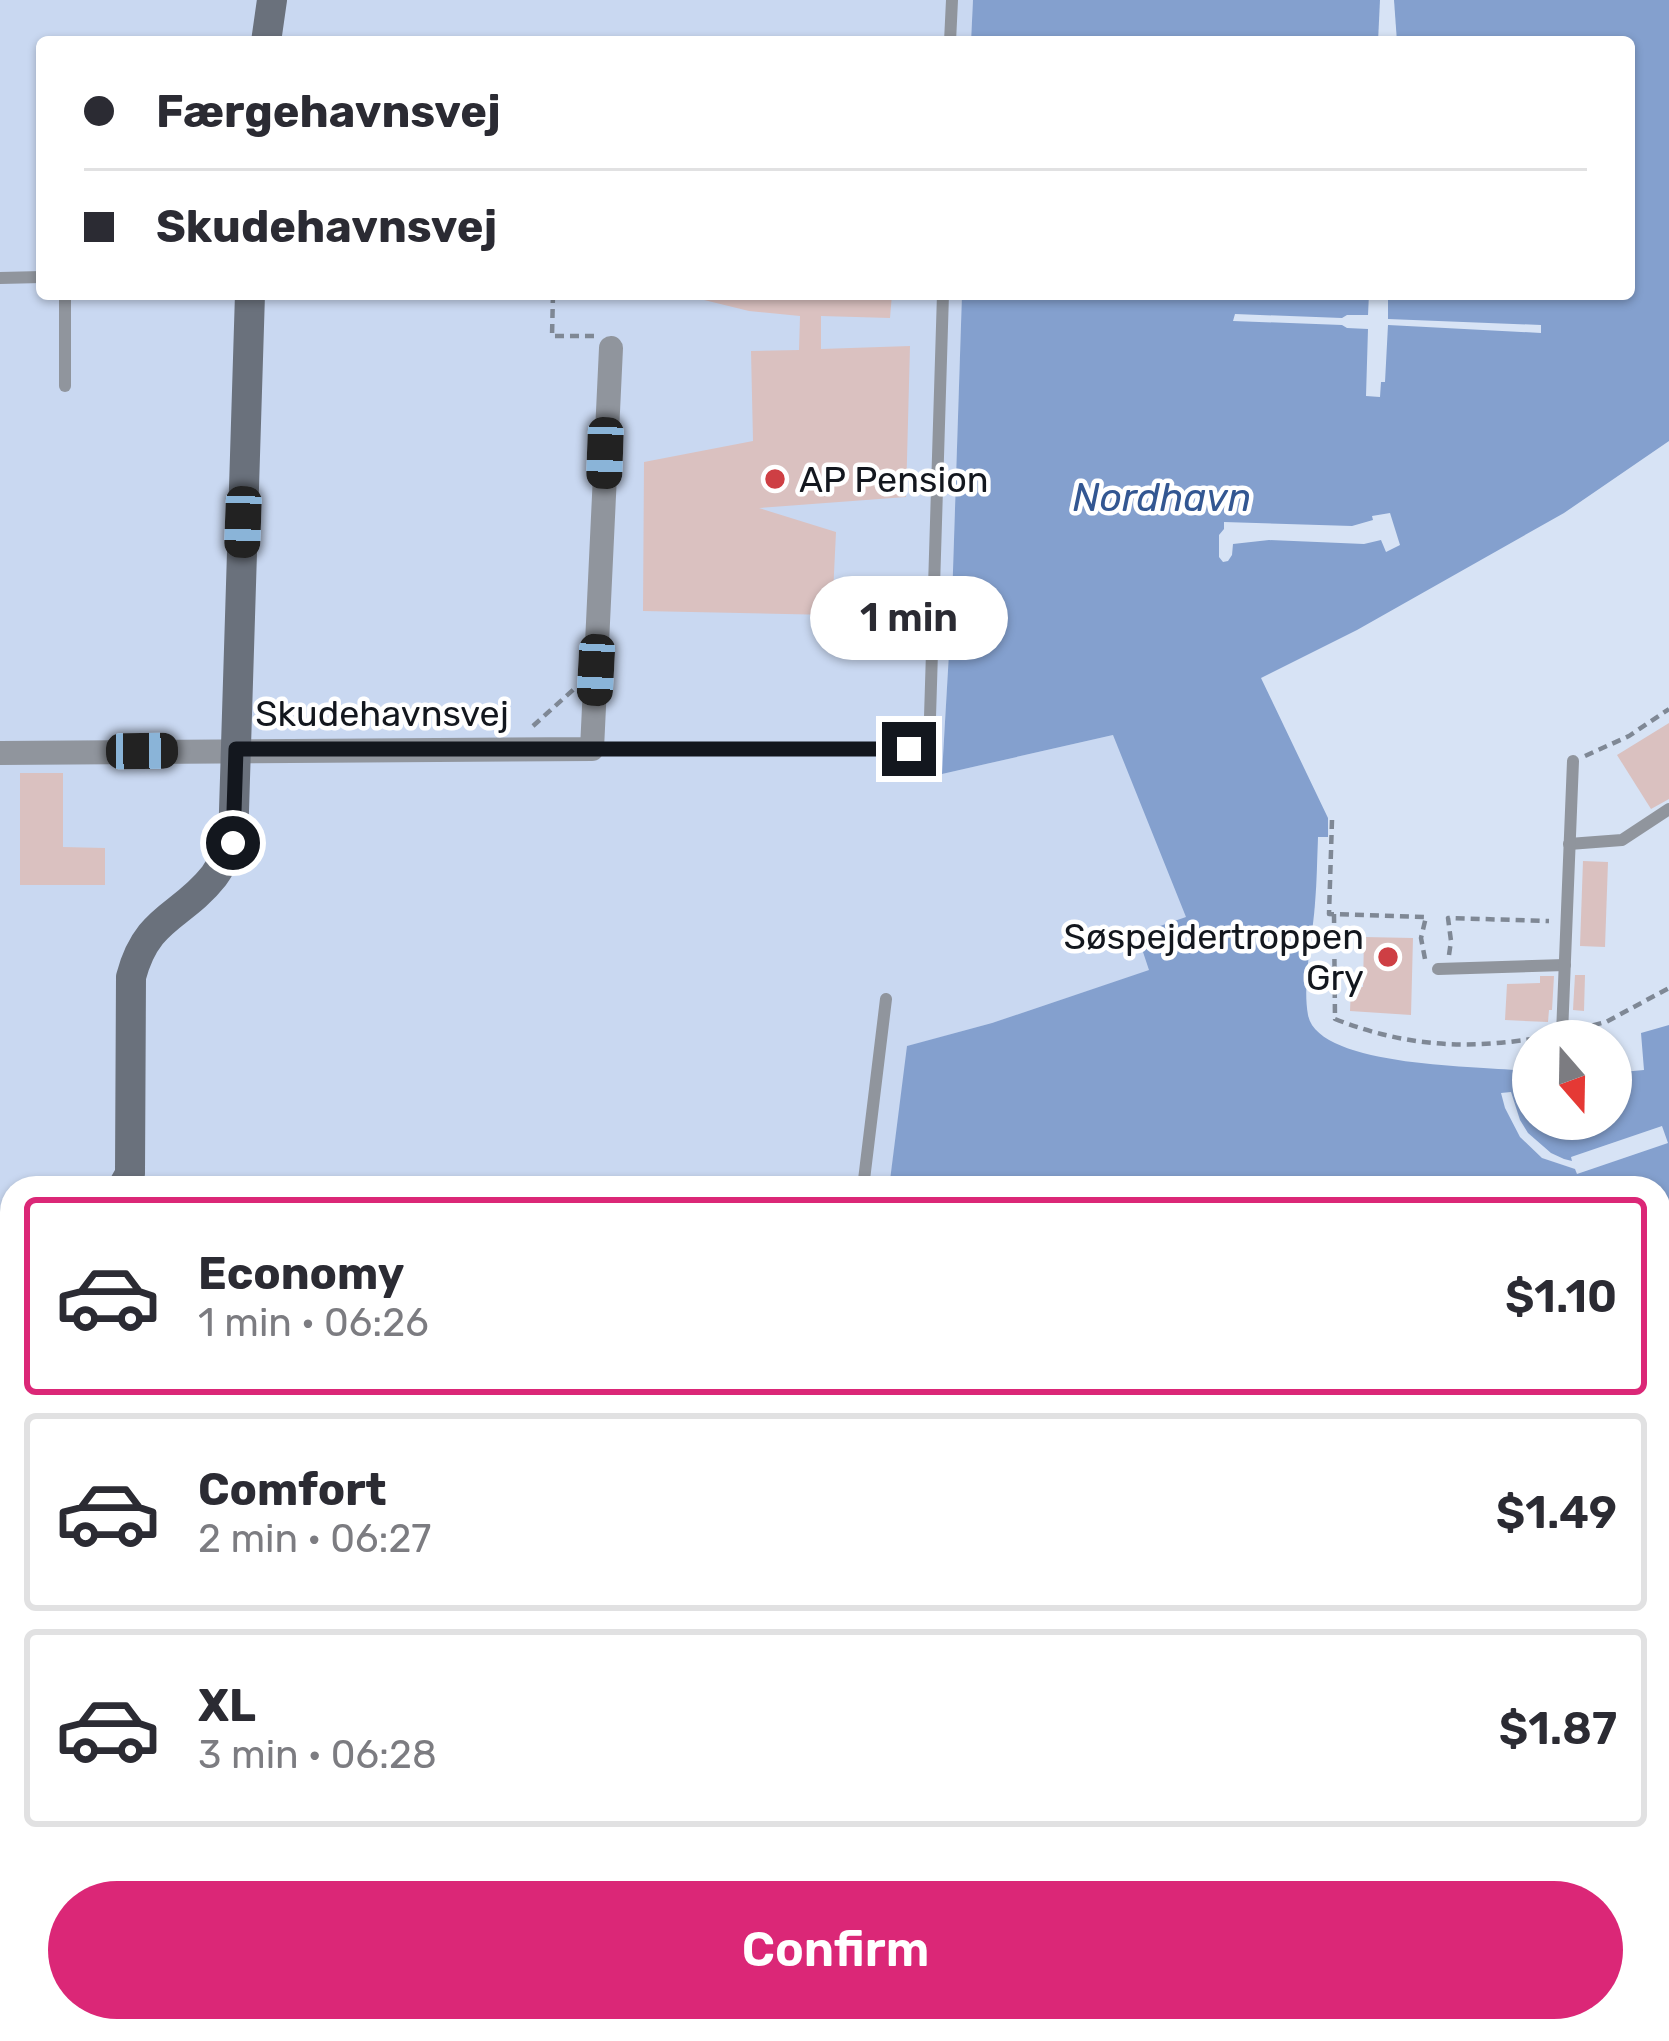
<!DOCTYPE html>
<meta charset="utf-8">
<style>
body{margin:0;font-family:Rubik,sans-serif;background:#f7f7f7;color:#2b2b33;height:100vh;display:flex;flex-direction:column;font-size:45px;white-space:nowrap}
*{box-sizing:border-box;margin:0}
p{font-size:39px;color:#7c7c81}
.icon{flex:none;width:66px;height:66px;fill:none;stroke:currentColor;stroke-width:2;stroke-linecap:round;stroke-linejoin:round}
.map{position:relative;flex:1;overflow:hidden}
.drawer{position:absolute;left:0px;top:1176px;width:1671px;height:867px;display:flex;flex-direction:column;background:#fff;border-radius:36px 36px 0 0;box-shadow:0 3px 9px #0004}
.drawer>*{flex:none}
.hud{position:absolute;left:36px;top:36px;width:1599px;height:264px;border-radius:12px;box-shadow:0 3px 9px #0004;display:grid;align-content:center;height:264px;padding:0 48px;background:#fff}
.needle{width:78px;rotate:160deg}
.fabs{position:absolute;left:1512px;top:1020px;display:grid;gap:24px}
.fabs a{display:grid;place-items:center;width:120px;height:120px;border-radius:50%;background:#fff;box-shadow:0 3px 9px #0004;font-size:60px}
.end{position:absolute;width:54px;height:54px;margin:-27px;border:15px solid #13171e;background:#fff;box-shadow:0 0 0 6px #fff}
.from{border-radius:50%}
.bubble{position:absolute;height:84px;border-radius:42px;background:#fff;box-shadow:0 3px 9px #0004;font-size:39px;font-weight:600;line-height:84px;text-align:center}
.car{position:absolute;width:36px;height:72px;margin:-36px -18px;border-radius:15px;box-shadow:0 0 9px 3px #0007;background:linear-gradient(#222 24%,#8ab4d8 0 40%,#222 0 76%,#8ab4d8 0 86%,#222 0)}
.hud b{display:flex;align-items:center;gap:42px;height:114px;font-size:45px}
.hud b+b{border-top:3px solid #e1e1e2}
.hud i{width:30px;height:30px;background:#2b2b33}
ul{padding:21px 0 0;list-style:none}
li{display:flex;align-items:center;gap:36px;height:198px;margin:0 24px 18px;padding:0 24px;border:6px solid #e1e1e2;border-radius:12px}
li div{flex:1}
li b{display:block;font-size:45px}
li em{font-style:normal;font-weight:600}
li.selected{border-color:#db2777}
li>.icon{width:108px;height:108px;stroke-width:1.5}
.primary-button{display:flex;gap:24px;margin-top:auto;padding:24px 48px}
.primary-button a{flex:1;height:138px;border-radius:72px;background:#db2777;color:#fff;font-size:48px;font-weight:600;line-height:138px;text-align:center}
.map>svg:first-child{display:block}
.built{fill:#c9d8f1}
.water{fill:#84a0ce}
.pier{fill:#d7e3f5}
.building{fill:#dac1c0}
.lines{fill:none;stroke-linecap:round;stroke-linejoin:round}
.path{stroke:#7f8895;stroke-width:4.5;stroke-dasharray:9 6;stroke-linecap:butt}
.lane{stroke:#90959d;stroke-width:12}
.street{stroke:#90959d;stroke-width:24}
.secondary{stroke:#6a717c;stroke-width:30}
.route{stroke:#13171e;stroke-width:15}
.poi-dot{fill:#ce3f44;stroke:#fff;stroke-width:4.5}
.labels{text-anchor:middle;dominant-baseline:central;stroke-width:9;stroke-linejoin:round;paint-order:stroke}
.poi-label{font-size:36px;fill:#13171e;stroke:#fff;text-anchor:start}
.street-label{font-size:36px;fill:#13171e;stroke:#fff}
.water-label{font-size:39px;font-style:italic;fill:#335792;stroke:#fff}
</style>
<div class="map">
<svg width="1669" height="2041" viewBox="0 0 1669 2041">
<rect width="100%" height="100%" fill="#d7e3f5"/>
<path class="built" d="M0,0H973L971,42H42V294H962L952,601L942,774L1113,735L1328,818V837H1318L1315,908L1150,970L992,1023L908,1046L889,1188H12V1713H0Z"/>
<path class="water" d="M973,0H1669V441L1564,513L1357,630L1261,678L1328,818V837H1318C1317,859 1317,881 1315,903C1313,936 1302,983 1308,1015C1318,1068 1483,1066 1526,1071L1533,1069V1119H1611V1073L1644,1070L1641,1033L1669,1025V2041H0V1713H12V2031H1659V1188H889L907,1046L992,1023L1149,970L1137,934L1186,917L1113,735L942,774L952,601L962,294H1629V42H971Z"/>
<g class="pier">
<path d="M1380,0H1394L1397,42H1378Z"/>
<path d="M1369,294H1388V319L1541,325V333L1388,325L1385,382H1381L1380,397L1366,396L1368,329L1347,328L1342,325L1233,321L1235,314L1342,318L1347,315H1368Z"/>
<path d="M1390,513L1400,545L1386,552L1381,540L1364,544L1269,540L1233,544L1232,555L1228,561L1223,562L1219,557V535L1224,529V522L1352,526L1373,520L1372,516Z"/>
<path d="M1511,1092L1520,1120L1528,1133L1551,1153L1564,1159L1572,1161L1571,1157L1662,1126L1668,1143L1577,1174L1575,1169L1542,1158L1520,1137L1505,1108L1501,1093Z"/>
</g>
<g class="building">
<path d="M705,294H892L890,318L821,316V349L910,346L906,497L759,508L836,532L832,615L643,611L644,462L753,441L751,351L799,350L800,316L749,311L704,300Z"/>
<path d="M1669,723V799L1651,809L1617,755Z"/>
<path d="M20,773H63V847L105,848V885H20Z"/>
<path d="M1583,861L1608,862L1605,947L1580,946Z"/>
<path d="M1364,937L1413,938L1411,1015L1350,1011L1351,986L1363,987Z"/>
<path d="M1575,975H1585L1584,1011L1573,1010Z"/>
<path d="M1540,976H1554L1552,1010H1549L1548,1022L1505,1020L1507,984L1540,983Z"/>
</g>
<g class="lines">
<g class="path">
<path d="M553,294L552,336H594"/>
<path d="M533,726L574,689"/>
<path d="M1585,756L1629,736L1669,709"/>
<path d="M1332,820L1329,914L1426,917L1421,938L1425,959"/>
<path d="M1334,914L1335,1019C1409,1048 1472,1050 1550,1036"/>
<path d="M1449,955L1451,941L1448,918L1549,921"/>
<path d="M1578,1029L1606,1022L1669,988"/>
</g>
<g class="lane">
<path d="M950,42L952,0"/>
<path d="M0,278L42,277"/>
<path d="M65,386V294"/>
<path d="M930,717L943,294"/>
<path d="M592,749H909"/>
<path d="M1569,844L1622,840L1669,809"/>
<path d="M1438,969L1565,965"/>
<path d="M1562,1034L1573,761"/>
<path d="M863,1188L886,999"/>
<path d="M0,1690L12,1691"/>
</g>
<path class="street" d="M0,753L592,749L611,348"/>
<g class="secondary">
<path d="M266,42L272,0"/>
<path d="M122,1188L130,1174L131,977C147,916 181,918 214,876C221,866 227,854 233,843L250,294"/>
<path d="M0,1288H12"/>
</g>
</g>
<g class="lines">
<path class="route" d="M233,843L236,749H909"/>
</g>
<g class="poi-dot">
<circle cx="775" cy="479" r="12"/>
<circle cx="1388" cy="957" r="12"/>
</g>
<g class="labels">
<g class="poi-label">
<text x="799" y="479">AP Pension</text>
<text x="1364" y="936" text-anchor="end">Søspejdertroppen<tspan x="1364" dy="41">Gry</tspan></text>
</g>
<g class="street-label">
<text x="382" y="713">Skudehavnsvej</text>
</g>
<g class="water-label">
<text x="1162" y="498">Nordhavn</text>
</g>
</g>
</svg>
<div class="fabs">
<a><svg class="needle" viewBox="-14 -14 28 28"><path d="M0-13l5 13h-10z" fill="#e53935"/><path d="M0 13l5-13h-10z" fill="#7c7c81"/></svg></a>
</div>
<i class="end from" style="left:233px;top:843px"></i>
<i class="end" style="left:909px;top:749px"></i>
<div class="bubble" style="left:810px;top:576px;width:198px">1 min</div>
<i class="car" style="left:605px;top:453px;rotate:182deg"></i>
<i class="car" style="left:243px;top:522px;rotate:182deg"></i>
<i class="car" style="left:596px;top:670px;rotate:183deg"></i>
<i class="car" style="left:142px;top:751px;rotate:89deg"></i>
<div class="hud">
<b><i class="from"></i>Færgehavnsvej</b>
<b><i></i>Skudehavnsvej</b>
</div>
<section class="drawer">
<ul>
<li class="selected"><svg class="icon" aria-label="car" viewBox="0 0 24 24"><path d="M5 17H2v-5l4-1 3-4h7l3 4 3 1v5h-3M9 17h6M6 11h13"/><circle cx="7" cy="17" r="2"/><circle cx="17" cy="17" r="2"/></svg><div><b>Economy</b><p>1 min · 06:26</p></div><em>$1.10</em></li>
<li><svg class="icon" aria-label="car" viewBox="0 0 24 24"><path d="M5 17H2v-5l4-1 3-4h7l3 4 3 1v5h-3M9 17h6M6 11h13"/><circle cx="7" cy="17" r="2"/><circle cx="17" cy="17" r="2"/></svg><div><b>Comfort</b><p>2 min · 06:27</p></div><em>$1.49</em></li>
<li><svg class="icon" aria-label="car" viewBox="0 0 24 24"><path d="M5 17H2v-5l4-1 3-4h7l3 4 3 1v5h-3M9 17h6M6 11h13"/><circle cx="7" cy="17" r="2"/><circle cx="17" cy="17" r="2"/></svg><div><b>XL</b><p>3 min · 06:28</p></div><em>$1.87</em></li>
</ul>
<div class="primary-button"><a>Confirm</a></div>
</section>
</div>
